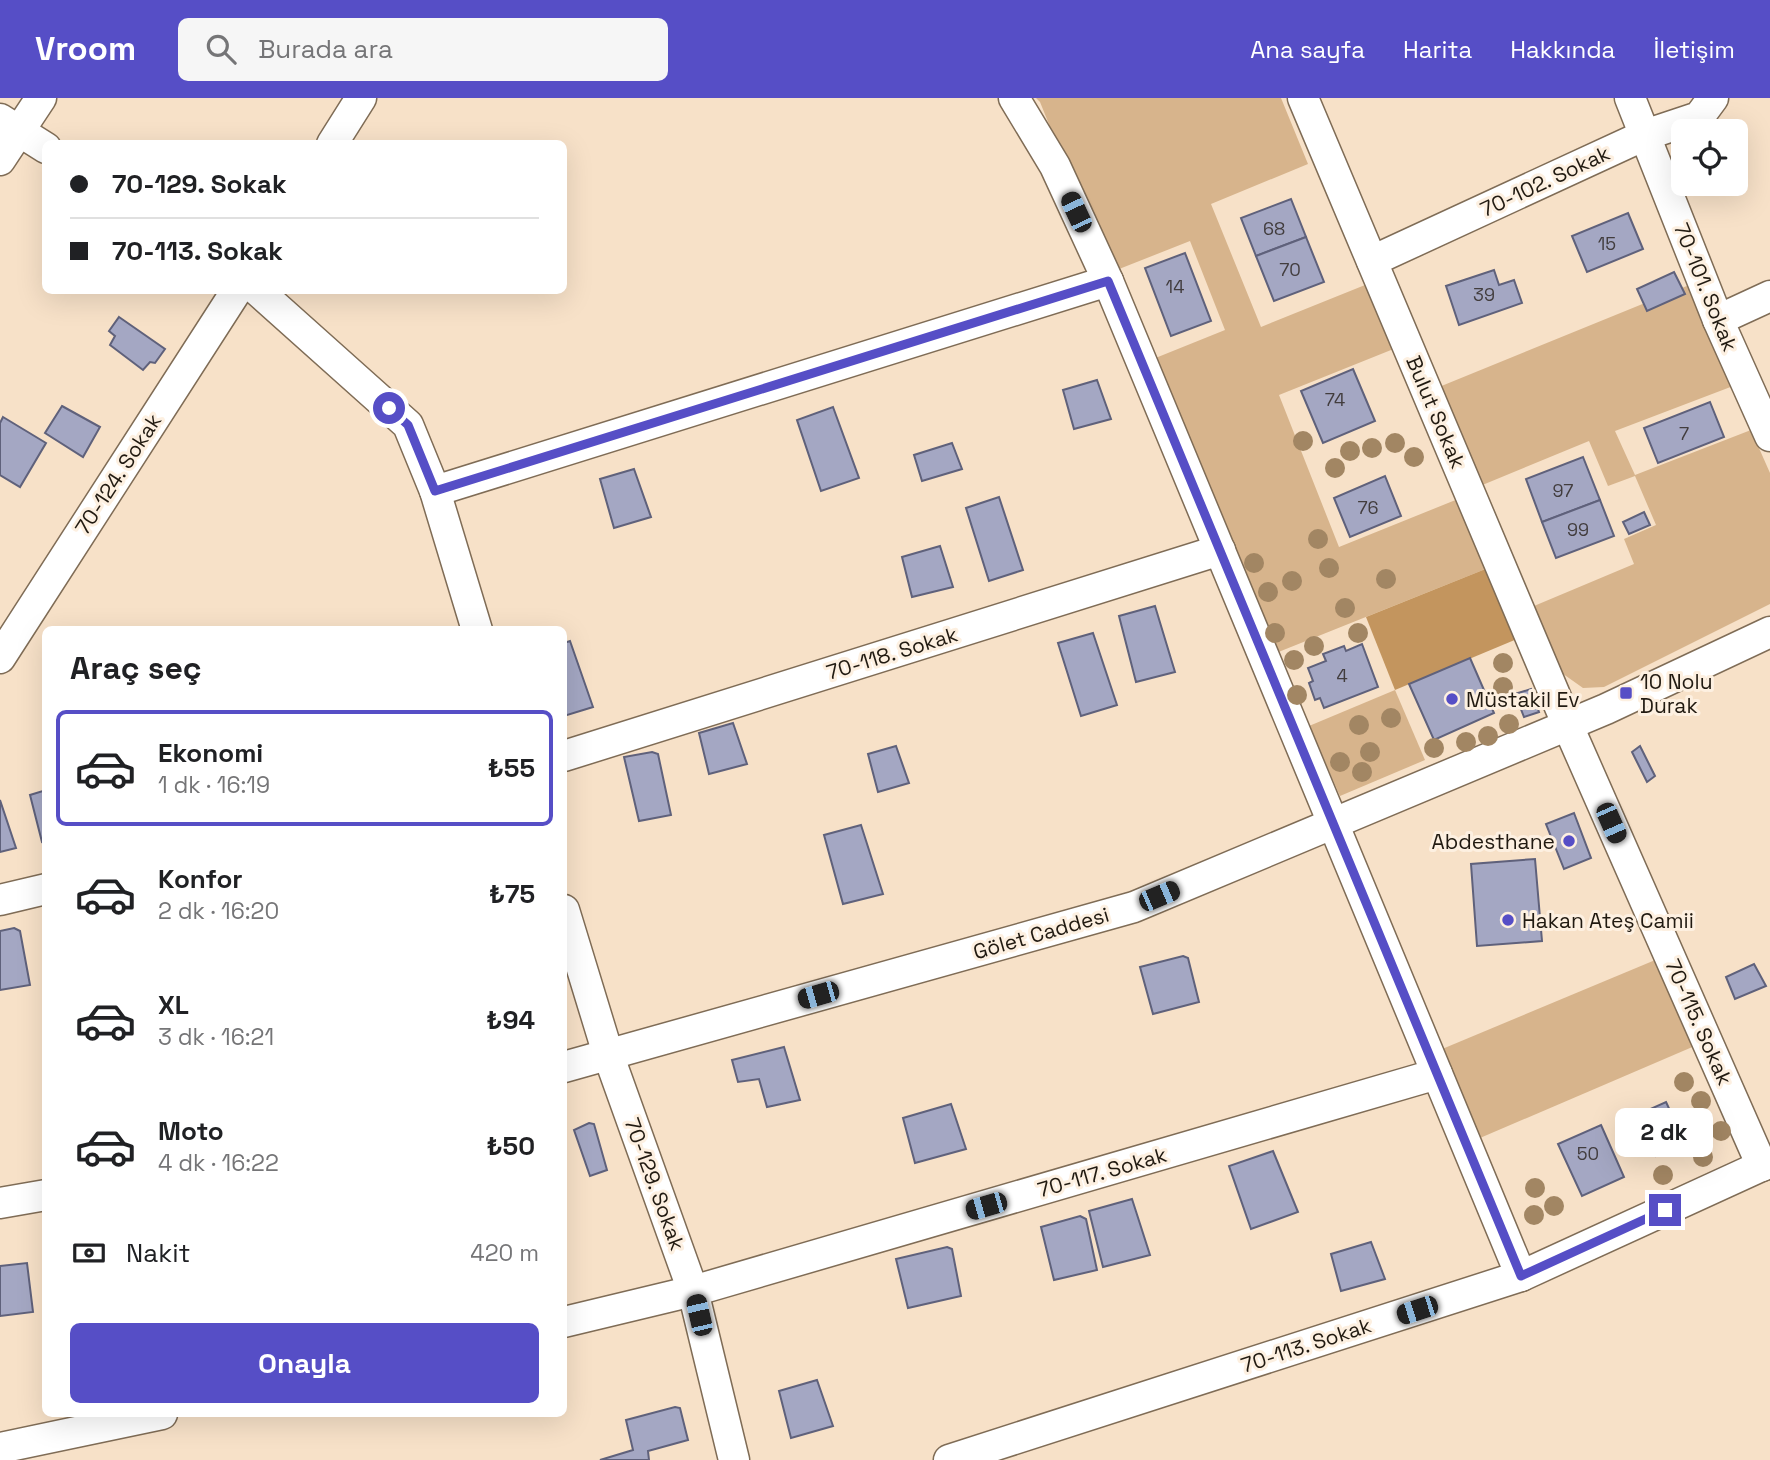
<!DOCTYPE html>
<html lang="tr">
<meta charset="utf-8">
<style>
body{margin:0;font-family:"Space Grotesk",sans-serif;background:#f6f6f6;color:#202124;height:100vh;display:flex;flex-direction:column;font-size:26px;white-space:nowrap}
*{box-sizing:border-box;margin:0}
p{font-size:23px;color:#757577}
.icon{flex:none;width:38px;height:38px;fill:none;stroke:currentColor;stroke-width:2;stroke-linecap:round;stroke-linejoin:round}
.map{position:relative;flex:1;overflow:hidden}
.details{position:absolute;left:42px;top:528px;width:525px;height:791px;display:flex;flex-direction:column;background:#fff;border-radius:10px;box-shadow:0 7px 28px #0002}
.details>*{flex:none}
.guide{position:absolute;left:42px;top:42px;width:525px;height:154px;border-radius:10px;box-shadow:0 7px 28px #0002;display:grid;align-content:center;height:154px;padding:0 28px;background:#fff}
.tools{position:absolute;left:1671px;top:21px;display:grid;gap:14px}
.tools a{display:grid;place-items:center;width:77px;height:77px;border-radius:10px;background:#fff;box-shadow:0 7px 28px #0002;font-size:35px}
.end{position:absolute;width:32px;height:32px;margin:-16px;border:9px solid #564ec6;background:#fff;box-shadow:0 0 0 4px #fff}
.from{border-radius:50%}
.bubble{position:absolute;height:49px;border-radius:10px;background:#fff;box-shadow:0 7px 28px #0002;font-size:23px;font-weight:600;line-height:49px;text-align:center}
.car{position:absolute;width:21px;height:42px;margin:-21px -10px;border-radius:9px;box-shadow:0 0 5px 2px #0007;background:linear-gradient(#222 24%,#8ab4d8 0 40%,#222 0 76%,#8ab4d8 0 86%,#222 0)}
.guide b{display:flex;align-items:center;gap:24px;height:66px;font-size:26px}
.guide b+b{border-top:2px solid #e0e0e0}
.guide i{width:18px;height:18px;background:#202124}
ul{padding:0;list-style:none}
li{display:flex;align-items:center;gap:21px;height:116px;margin:0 14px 10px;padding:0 14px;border:4px solid transparent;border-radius:10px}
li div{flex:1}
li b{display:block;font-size:26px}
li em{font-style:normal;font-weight:600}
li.selected{border-color:#564ec6}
li>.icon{width:63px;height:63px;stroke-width:1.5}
h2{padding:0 28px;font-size:32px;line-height:84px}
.pay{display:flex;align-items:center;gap:18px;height:77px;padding:0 28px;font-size:26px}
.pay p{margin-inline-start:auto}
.action{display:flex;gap:14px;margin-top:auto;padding:14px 28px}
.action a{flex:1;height:80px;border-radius:10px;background:#564ec6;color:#fff;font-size:28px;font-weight:600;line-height:80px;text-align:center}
header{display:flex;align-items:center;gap:42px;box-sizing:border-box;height:98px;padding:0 35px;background:#564ec6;color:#fff}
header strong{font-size:33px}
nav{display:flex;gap:38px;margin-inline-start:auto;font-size:24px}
.search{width:490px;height:63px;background:#f6f6f6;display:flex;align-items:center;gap:18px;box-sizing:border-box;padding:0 24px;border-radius:10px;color:#757577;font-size:26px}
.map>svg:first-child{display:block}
.green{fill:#d7b48c}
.forest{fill:#c3955e}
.building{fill:#a4a7c3;stroke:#5f617b;stroke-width:2}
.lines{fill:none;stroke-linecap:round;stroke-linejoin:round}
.minor-casing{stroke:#7f6c56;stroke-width:33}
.minor{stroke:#fff;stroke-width:30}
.tree{fill:#a28663}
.route{stroke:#564ec6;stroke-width:9}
.poi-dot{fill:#564ec6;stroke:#fdf0e1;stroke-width:2.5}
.labels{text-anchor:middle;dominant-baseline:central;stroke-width:6;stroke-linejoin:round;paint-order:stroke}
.number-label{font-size:18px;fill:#423d3e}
.street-label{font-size:21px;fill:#211a11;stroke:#fdf0e1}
.poi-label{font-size:21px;fill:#211a11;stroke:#fdf0e1;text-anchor:start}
</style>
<header>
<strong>Vroom</strong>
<div class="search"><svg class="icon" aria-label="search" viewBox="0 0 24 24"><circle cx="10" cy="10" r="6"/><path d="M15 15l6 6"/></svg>Burada ara</div>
<nav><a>Ana sayfa</a><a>Harita</a><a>Hakkında</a><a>İletişim</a></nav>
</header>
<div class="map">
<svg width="1770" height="1362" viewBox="0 0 1770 1362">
<rect width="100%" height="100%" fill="#f7e1c8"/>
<g class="green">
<path d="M1036,0H1281L1308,66L1211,106L1261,229L1370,185L1396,250L1279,297L1339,449L1458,401L1488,470L1271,557L1153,261L1225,232L1190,143L1109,175L1040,4Z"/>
<path d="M1699,183L1741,285L1615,333L1635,377L1751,332L1770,375V506L1604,589L1583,590L1559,573L1534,508L1634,466L1624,441L1656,427L1635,378L1608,388L1589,343L1480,388L1439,289Z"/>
<path d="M1395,592L1425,662L1340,698L1309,628Z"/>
<path d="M1660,860L1697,947L1473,1043L1435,954Z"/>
</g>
<path class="forest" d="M1488,470L1517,541L1395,592L1366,519Z"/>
<g class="building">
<path d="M1291,101L1306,139L1256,158L1241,120Z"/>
<path d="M1628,115L1643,151L1587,174L1572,138Z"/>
<path d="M1306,139L1324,184L1274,203L1256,158Z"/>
<path d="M1185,155L1211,223L1171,238L1145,170Z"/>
<path d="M1494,172L1499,187L1514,182L1522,205L1459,227L1446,188Z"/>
<path d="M1674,174L1685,196L1647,213L1637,191Z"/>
<path d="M119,219L165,251L155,265L150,264L143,272L110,247L115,238L109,233Z"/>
<path d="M1353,271L1375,323L1323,345L1301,293Z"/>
<path d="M1097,282L1111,321L1074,331L1063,292Z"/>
<path d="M1710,304L1724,339L1658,365L1644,330Z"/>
<path d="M62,308L100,329L83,359L45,335Z"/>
<path d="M833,309L859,380L821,393L797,322Z"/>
<path d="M3,319L46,345L20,389L0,377V325Z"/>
<path d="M952,345L962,371L922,383L914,357Z"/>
<path d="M1583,359L1600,402L1542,424L1526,381Z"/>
<path d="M634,371L651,419L614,430L600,381Z"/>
<path d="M1385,378L1401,418L1350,439L1334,400Z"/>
<path d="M999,399L1023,472L989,483L966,410Z"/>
<path d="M1600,402L1614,438L1556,460L1542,424Z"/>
<path d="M1644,414L1650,427L1629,436L1623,424Z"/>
<path d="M940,448L953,489L912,499L902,459Z"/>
<path d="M1155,508L1175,574L1136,584L1119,518Z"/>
<path d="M1093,535L1117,607L1081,618L1058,545Z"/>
<path d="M570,543L593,609L564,618V545Z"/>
<path d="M1362,546L1378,589L1324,610L1320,600L1315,602L1309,585L1313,583L1308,570L1326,563L1323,556L1344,548L1346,553Z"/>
<path d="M1470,560L1494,615L1434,642L1409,586Z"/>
<path d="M1531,591L1539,614L1524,619L1515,596Z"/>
<path d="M733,625L747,666L709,676L699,635Z"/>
<path d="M896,648L909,685L878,694L868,656Z"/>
<path d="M1640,648L1655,678L1647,684L1632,654Z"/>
<path d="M652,654L658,656L671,717L639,723L624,659Z"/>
<path d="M46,692V743L42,744L30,697Z"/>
<path d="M0,702L16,750L0,754Z"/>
<path d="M1574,715L1591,760L1564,771L1546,726Z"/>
<path d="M861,727L883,796L843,806L824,737Z"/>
<path d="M1535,761L1542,843L1477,848L1471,766Z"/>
<path d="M14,830L20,833L30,887L0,892V833Z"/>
<path d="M1183,858L1188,860L1199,904L1153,916L1140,869Z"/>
<path d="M1754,866L1766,888L1735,901L1726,879Z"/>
<path d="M784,949L800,1002L767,1009L759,981L738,984L732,962Z"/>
<path d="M1666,1004L1685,1045L1656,1058L1637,1017Z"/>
<path d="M951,1006L966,1051L915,1065L903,1020Z"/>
<path d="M589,1025L594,1026L607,1072L590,1078L574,1032Z"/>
<path d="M1601,1027L1624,1079L1582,1098L1558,1046Z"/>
<path d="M1273,1053L1298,1114L1251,1131L1229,1068Z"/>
<path d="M1132,1101L1150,1157L1103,1169L1089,1113Z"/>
<path d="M1080,1118L1086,1121L1097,1172L1054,1182L1041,1129Z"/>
<path d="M1371,1144L1385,1181L1341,1193L1331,1156Z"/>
<path d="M947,1149L952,1151L961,1198L908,1210L896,1161Z"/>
<path d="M27,1165L33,1214L0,1218V1168Z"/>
<path d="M817,1282L833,1328L791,1340L779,1293Z"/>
<path d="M675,1309L680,1310L688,1342L648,1353L649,1362H600L633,1352L626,1322Z"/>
</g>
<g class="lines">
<defs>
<g id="minor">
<path d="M1014,0L1055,68L1108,183L1521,1178"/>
<path d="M1303,0L1568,628L1762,1068"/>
<path d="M1630,0L1718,222L1770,338"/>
<path d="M0,21L46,50"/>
<path d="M332,46L361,0"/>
<path d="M0,62L41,0"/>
<path d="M1372,163L1645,37L1699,19L1713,0"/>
<path d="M257,192L408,327L435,393L477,532"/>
<path d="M1718,222L1770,198"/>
<path d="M435,393L1108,183"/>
<path d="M0,560L237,192"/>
<path d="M564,658L1220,452"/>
<path d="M0,802L46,791"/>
<path d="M564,812L608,956L693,1193L734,1362"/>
<path d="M564,969L1134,809L1606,611L1770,534"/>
<path d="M0,1105L46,1097"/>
<path d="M564,1224L693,1193L1437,976"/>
<path d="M0,1350L162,1316"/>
<path d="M949,1362L1521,1178L1770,1064"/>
</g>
</defs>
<use href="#minor" class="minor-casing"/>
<use href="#minor" class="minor"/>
</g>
<g class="tree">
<circle cx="1303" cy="343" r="10"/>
<circle cx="1395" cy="345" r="10"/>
<circle cx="1372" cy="350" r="10"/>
<circle cx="1350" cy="353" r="10"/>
<circle cx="1414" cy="359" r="10"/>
<circle cx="1335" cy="370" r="10"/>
<circle cx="1318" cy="441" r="10"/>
<circle cx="1254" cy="465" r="10"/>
<circle cx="1329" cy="470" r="10"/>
<circle cx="1386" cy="481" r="10"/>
<circle cx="1292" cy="483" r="10"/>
<circle cx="1268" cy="494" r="10"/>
<circle cx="1345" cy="510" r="10"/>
<circle cx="1275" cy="535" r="10"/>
<circle cx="1358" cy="535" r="10"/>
<circle cx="1314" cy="548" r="10"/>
<circle cx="1294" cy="562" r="10"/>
<circle cx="1503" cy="565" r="10"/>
<circle cx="1503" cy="589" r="10"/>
<circle cx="1297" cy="597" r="10"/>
<circle cx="1391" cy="620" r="10"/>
<circle cx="1509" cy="626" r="10"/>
<circle cx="1359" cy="627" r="10"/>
<circle cx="1488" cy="638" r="10"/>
<circle cx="1466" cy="644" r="10"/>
<circle cx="1434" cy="650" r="10"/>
<circle cx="1370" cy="654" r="10"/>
<circle cx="1340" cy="664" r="10"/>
<circle cx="1362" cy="674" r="10"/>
<circle cx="1684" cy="984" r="10"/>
<circle cx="1701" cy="1003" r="10"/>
<circle cx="1698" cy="1032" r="10"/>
<circle cx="1721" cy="1033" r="10"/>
<circle cx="1703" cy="1059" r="10"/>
<circle cx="1663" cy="1077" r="10"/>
<circle cx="1535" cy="1090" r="10"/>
<circle cx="1554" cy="1108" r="10"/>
<circle cx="1534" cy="1117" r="10"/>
</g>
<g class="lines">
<path class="route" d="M389,310L408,327L435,393L1108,183L1521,1178L1665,1112"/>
</g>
<g class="poi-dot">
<rect x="1619" y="588" width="14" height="14" rx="3.5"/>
<circle cx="1452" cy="601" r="7"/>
<circle cx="1569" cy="743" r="7"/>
<circle cx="1508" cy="822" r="7"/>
</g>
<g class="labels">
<g class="number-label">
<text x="1274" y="130">68</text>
<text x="1607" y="145">15</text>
<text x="1290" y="171">70</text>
<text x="1175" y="188">14</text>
<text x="1484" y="196">39</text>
<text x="1335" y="301">74</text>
<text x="1684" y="335">7</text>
<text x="1563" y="392">97</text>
<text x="1368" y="409">76</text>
<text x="1578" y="431">99</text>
<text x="1342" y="577">4</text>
<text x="1588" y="1055">50</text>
</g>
<g class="street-label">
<text transform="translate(1545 83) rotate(-25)">70-102. Sokak</text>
<text transform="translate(1706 189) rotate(68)">70-101. Sokak</text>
<text transform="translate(1436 314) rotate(67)">Bulut Sokak</text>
<text transform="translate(118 376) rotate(-57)">70-124. Sokak</text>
<text transform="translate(892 555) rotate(-17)">70-118. Sokak</text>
<text transform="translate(1041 835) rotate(-16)">Gölet Caddesi</text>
<text transform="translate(1699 924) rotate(66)">70-115. Sokak</text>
<text transform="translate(1102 1074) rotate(-16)">70-117. Sokak</text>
<text transform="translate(655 1086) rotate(70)">70-129. Sokak</text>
<text transform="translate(1306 1247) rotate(-18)">70-113. Sokak</text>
</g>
<g class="poi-label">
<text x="1640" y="583">10 Nolu<tspan x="1640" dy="24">Durak</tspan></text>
<text x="1466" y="601">Müstakil Ev</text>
<text x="1555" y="743" text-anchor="end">Abdesthane</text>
<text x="1522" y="822">Hakan Ateş Camii</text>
</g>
</g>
</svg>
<div class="tools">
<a><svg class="icon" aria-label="locate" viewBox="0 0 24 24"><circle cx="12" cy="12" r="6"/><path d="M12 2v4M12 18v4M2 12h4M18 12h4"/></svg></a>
</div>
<i class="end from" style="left:389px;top:310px"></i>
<i class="end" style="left:1665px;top:1112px"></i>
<div class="bubble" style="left:1615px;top:1010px;width:98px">2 dk</div>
<i class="car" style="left:1076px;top:114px;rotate:335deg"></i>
<i class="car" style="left:1611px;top:725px;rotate:156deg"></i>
<i class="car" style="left:1159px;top:798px;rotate:67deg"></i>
<i class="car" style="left:818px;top:897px;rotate:254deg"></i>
<i class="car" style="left:986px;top:1108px;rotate:254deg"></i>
<i class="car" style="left:1417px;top:1212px;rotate:252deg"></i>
<i class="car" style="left:699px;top:1217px;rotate:347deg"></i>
<div class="guide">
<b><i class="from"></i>70-129. Sokak</b>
<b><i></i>70-113. Sokak</b>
</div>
<section class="details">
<h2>Araç seç</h2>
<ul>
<li class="selected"><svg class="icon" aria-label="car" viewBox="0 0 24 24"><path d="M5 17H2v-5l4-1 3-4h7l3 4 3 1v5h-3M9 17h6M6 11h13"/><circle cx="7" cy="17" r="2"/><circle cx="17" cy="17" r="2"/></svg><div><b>Ekonomi</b><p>1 dk · 16:19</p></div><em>₺55</em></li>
<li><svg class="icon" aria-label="car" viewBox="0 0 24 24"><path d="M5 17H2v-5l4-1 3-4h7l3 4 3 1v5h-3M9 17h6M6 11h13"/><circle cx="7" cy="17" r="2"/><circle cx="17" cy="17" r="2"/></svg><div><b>Konfor</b><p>2 dk · 16:20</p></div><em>₺75</em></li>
<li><svg class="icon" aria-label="car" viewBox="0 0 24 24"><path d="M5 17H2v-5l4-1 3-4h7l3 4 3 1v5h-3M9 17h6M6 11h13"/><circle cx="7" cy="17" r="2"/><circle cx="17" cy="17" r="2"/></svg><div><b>XL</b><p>3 dk · 16:21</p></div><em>₺94</em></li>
<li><svg class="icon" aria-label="car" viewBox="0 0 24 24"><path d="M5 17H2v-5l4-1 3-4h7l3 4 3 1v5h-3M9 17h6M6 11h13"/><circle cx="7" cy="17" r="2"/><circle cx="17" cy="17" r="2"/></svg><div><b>Moto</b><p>4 dk · 16:22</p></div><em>₺50</em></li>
</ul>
<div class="pay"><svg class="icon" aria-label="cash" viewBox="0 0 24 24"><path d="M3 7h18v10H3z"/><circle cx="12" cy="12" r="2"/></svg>Nakit<p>420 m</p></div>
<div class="action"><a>Onayla</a></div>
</section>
</div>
